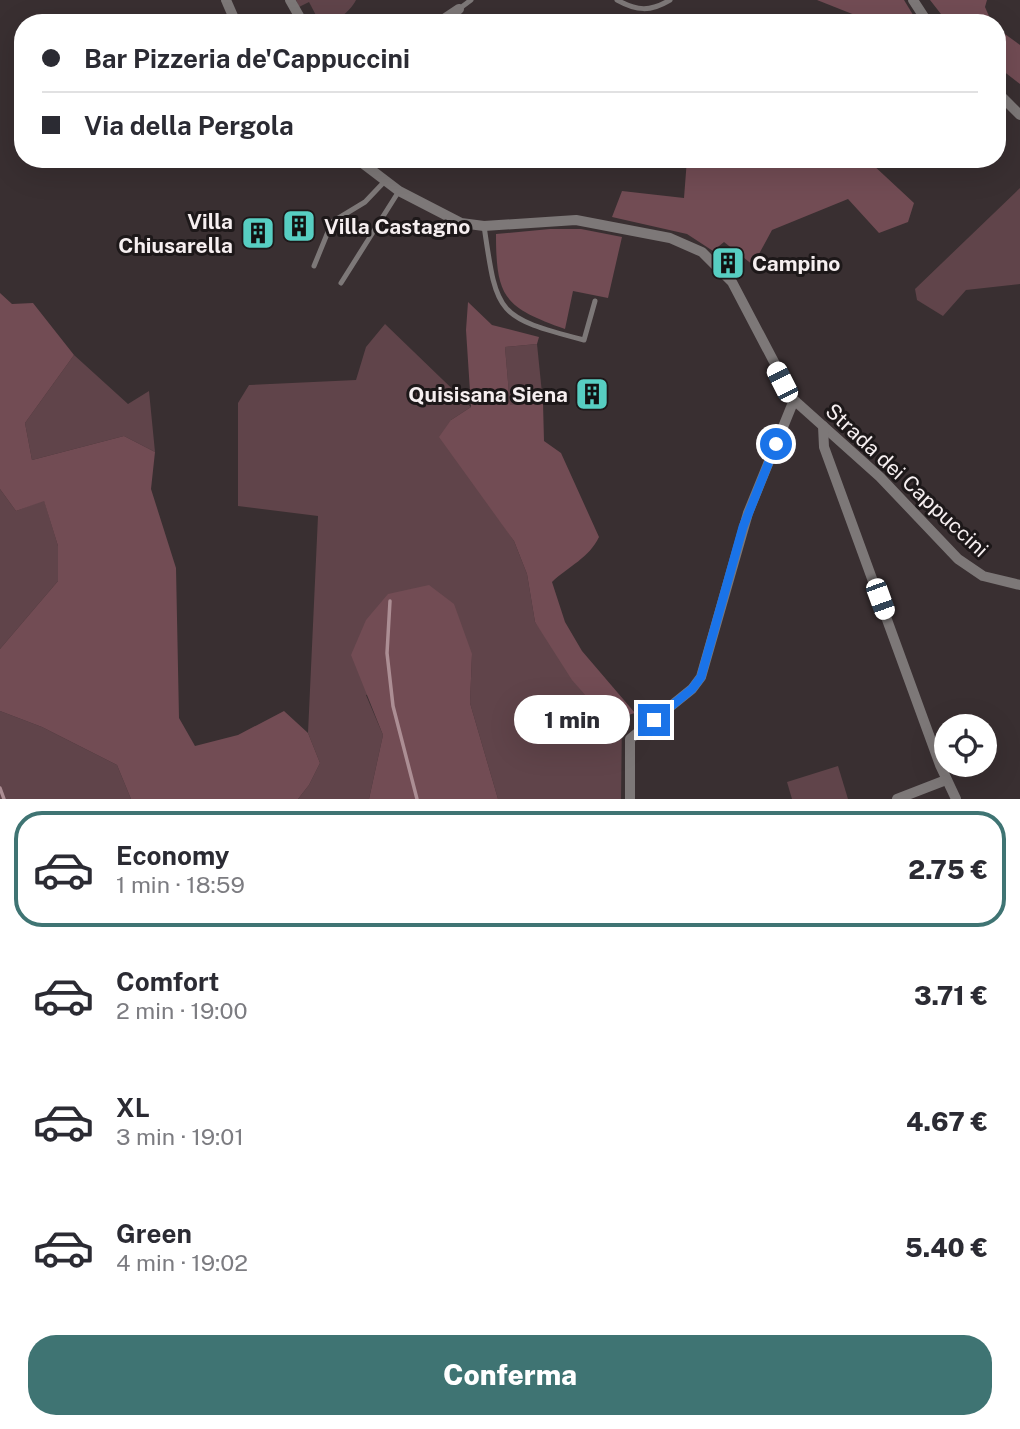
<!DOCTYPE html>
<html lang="it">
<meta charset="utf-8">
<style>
body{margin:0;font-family:"Public Sans",sans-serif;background:#f2f2f3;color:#2b2b33;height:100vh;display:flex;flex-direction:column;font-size:26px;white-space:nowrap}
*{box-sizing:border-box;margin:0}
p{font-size:23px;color:#7c7c81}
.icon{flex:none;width:38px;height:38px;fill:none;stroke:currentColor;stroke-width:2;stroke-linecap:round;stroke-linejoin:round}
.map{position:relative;height:799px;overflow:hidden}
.details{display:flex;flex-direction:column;background:#fff;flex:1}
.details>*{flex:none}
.guide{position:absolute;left:14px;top:14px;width:992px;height:154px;border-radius:28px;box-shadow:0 7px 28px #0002;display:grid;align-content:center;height:154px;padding:0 28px;background:#fff}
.buttons{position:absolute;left:934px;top:714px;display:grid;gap:14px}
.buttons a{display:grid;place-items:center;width:63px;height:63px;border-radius:50%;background:#fff;box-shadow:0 7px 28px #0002;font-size:35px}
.end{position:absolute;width:32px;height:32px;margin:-16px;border:9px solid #1a73e8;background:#fff;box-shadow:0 0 0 4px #fff}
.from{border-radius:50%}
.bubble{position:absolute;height:49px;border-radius:24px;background:#fff;box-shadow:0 7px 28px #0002;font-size:23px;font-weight:800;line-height:49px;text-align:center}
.car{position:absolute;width:21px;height:42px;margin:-21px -10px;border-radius:9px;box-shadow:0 0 5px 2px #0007;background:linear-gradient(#fff 24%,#345 0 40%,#fff 0 76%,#345 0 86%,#fff 0)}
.guide b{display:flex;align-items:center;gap:24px;height:66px;font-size:26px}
.guide b+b{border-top:2px solid #e1e1e2}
.guide i{width:18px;height:18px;background:#2b2b33}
ul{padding:12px 0 0;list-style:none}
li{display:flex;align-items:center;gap:21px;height:116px;margin:0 14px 10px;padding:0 14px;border:4px solid transparent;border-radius:28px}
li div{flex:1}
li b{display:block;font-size:26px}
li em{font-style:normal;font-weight:800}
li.active{border-color:#3f7473}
li>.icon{width:63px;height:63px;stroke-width:1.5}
.cta{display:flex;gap:14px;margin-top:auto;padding:14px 28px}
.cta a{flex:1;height:80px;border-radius:28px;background:#3f7473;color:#fff;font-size:28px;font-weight:800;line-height:80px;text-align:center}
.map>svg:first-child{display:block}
.green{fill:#60444a}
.forest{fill:#724c54}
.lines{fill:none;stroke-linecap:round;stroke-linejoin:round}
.stream{stroke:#ac8e94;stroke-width:3.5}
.service{stroke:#7d7878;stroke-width:5}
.minor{stroke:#7d7878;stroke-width:10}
.route{stroke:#1a73e8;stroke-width:9}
.labels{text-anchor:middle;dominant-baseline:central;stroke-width:6;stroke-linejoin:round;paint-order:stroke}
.poi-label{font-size:21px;font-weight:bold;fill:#f6eff0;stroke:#1d1819;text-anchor:end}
.street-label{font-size:21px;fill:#f6eff0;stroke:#1d1819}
</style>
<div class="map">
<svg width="1020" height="799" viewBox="0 0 1020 799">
<rect width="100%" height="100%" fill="#392f31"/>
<g class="green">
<path d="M296,0H356C349,13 336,23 320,23L309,2L299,7Z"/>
<path d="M1020,188V284L966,290L943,316L917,300L915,289Z"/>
<path d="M385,324L471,407L451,420L488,502L514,541L527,574L535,622L607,720L622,718L621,799H498L470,703L472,654L366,695L383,735L369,799H298L309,785L320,763L308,733L318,516L238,506V403L249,385L356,380L366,347Z"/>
<path d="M537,344L543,403L510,406L505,347Z"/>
<path d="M74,355L128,404L149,391L155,452L124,436L32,460L25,423Z"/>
<path d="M0,489L16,511L44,500L58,546V581L0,649Z"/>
<path d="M0,711L42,727L117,765L131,799H0Z"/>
<path d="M838,766L848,799H792L787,782Z"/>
</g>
<g class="forest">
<path d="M817,0H904L918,23H875Z"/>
<path d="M930,0H987L985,7L992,23H948Z"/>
<path d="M998,29L1020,45V84L998,67Z"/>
<path d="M687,159H874L871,163L914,203L908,222L879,233L848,199L772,230L753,265L724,242L713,251L687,234L612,217L622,191L684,198Z"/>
<path d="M550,229H581L622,237L608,298L573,291L565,329C505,307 496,299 496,234Z"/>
<path d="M0,293L12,304L33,303L74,355L25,423L32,460L124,436L155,452L151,489L176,568L179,718L195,746L238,735L284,711L308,733L320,763L309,785L298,799H131L117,765L42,727L0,711V649L58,581V546L44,501L16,511L0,489Z"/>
<path d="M468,302L492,325L539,337L537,344L505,347L510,405L543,403L544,441L561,453L599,537C589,558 569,566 552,582L565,622L582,651L635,713L608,721L572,680L535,622L527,574L514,541L439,437L451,420L471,407L466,330Z"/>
<path d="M429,585L454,604L472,654L470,703L498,799H369L383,735L351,655L366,620L388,594Z"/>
</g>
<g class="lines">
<g class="stream">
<path d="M390,601L387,653L393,706L417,799"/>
<path d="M0,788L4,799"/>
</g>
<g class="service">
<path d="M617,0C637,11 650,12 670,0"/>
<path d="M459,9L471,0"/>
<path d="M484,226C497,315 496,317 584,340L595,301"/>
<path d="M314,266L332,222L365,202L385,181"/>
<path d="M341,283L399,191"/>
</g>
<g class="minor">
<path d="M226,0L236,23"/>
<path d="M290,0L303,23"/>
<path d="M913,0L928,23"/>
<path d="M438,23L459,9"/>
<path d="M998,93L1020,115"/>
<path d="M357,159L399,191L461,223L484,226L576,220L670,238L702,252L732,282L794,400L880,477L958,559L983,576L1020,585"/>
<path d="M823,426L824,447L940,765L956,799"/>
<path d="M630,799V739L692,689L701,677L748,513L794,400"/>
<path d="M897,799L946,780"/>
</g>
</g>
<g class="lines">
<path class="route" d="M654,720L692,689L701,677L743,527L776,444"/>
</g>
<defs>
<symbol id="building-square" viewBox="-11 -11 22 22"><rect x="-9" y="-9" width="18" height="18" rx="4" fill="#57cec2" stroke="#1d1819"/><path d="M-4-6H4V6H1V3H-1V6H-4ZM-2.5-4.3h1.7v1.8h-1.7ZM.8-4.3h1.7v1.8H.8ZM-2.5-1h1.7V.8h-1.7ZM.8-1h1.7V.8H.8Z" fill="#111"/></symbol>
</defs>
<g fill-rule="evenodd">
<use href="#building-square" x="280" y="207" width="38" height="38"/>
<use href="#building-square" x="239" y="214" width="38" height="38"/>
<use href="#building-square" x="709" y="244" width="38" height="38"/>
<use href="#building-square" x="573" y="375" width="38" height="38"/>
</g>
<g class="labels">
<g class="poi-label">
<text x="233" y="221">Villa<tspan x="233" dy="24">Chiusarella</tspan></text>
<text x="324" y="226" text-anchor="start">Villa Castagno</text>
<text x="752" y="263" text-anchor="start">Campino</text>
<text x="568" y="394">Quisisana Siena</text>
</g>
<g class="street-label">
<text transform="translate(907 480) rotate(43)">Strada dei Cappuccini</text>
</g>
</g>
</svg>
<div class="buttons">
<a><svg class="icon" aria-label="locate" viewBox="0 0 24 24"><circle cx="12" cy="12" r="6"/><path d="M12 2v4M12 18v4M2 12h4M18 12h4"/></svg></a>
</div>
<i class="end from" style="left:776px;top:444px"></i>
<i class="end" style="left:654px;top:720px"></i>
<div class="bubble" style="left:514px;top:695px;width:116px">1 min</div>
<i class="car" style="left:782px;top:382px;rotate:333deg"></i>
<i class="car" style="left:880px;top:599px;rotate:160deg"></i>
<div class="guide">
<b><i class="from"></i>Bar Pizzeria de'Cappuccini</b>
<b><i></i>Via della Pergola</b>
</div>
</div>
<section class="details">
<ul>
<li class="active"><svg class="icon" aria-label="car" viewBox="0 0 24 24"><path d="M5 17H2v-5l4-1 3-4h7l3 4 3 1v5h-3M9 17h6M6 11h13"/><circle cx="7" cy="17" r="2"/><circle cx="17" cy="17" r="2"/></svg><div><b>Economy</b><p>1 min · 18:59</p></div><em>2.75 €</em></li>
<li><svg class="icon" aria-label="car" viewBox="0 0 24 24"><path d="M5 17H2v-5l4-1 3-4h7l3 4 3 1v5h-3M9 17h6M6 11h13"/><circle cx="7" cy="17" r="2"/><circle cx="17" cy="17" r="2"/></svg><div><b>Comfort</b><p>2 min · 19:00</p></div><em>3.71 €</em></li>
<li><svg class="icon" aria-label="car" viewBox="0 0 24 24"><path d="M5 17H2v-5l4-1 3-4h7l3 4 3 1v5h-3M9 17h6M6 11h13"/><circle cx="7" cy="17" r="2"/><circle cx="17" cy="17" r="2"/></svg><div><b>XL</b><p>3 min · 19:01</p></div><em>4.67 €</em></li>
<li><svg class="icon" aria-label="car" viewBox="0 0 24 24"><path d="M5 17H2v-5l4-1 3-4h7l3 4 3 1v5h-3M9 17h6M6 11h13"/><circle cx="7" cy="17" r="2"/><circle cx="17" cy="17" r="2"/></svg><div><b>Green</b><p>4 min · 19:02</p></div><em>5.40 €</em></li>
</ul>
<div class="cta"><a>Conferma</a></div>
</section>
